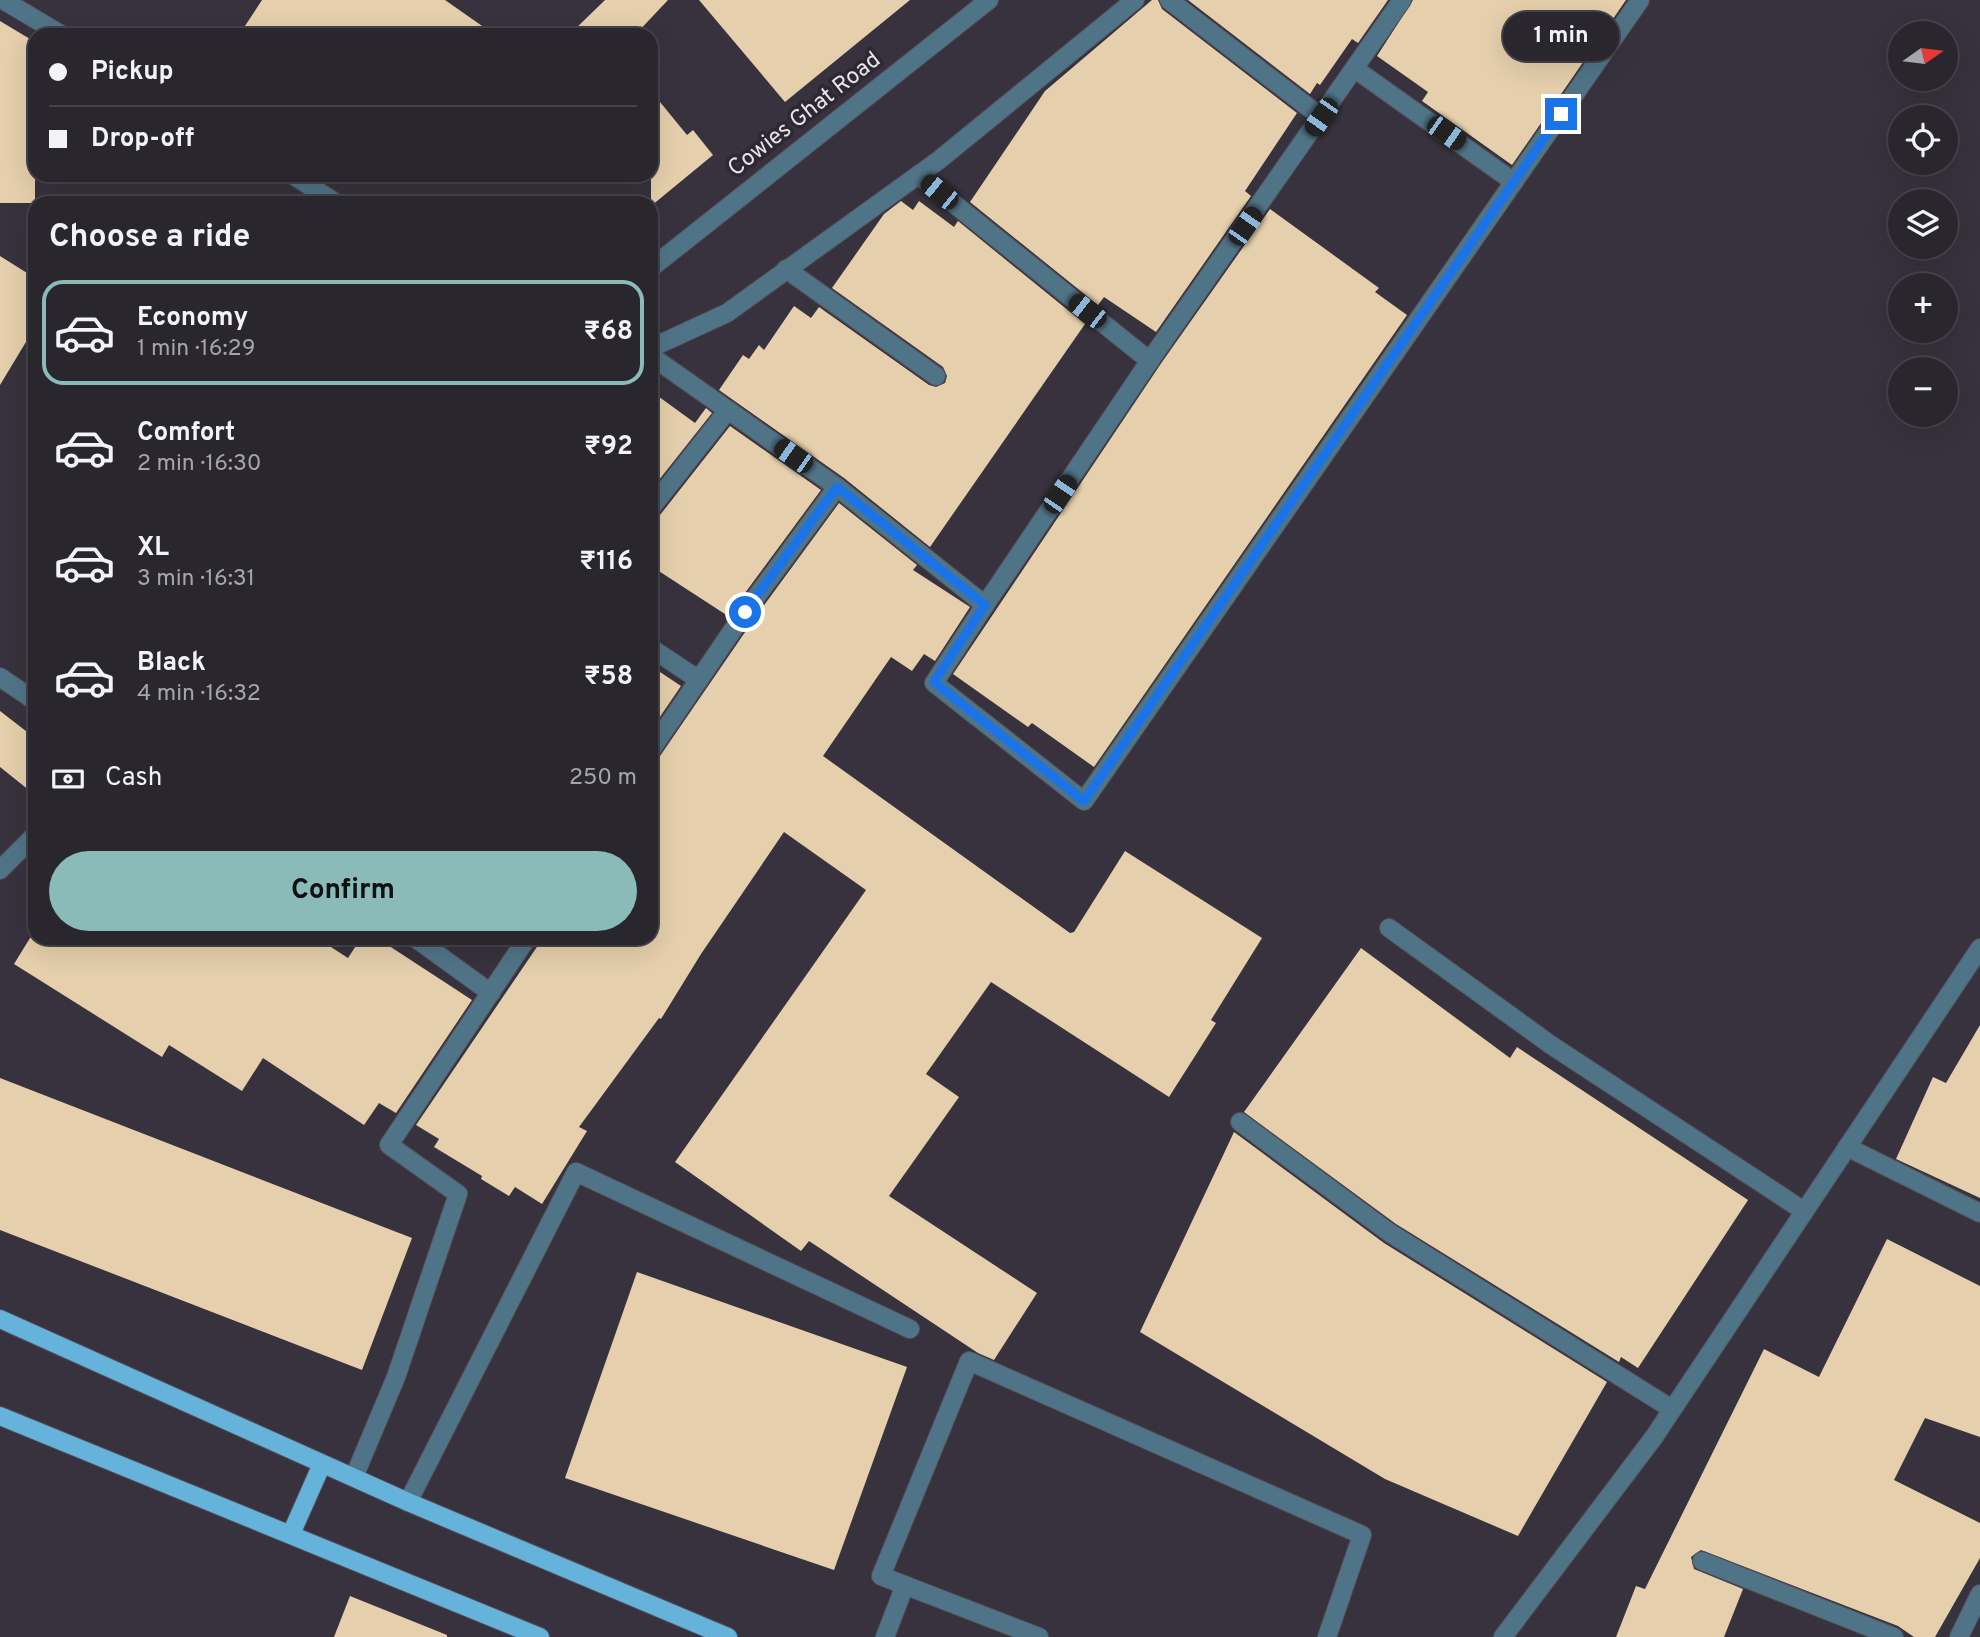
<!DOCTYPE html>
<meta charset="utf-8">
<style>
body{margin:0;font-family:Overpass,sans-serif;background:#312e36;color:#f1f3f6;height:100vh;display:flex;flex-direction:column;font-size:26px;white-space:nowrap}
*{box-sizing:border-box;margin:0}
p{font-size:23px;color:#a5a5aa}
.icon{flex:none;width:38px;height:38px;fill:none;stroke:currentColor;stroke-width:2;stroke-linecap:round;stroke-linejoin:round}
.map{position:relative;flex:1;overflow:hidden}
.panel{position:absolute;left:28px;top:196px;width:630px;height:749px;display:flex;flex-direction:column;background:#29262e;border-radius:21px;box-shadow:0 7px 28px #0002,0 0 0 2px #45434a}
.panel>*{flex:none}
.hud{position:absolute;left:28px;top:28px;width:630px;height:154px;border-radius:21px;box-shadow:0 7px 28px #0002,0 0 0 2px #45434a;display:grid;align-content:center;height:154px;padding:0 21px;background:#29262e}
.needle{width:46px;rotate:76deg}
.tools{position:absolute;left:1888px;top:21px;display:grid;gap:14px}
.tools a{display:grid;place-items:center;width:70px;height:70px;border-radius:50%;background:#29262e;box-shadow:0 7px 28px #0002,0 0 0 2px #45434a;font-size:35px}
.end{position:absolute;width:32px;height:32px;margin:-16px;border:9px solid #1a73e8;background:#fff;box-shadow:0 0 0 4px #fff}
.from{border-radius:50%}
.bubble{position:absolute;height:49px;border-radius:24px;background:#29262e;box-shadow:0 7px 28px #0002,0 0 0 2px #45434a;font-size:23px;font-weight:700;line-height:49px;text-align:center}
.car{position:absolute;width:21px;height:42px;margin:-21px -10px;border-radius:9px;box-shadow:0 0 5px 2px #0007;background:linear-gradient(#222 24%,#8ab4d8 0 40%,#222 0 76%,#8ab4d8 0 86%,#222 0)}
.hud b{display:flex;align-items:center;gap:24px;height:66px;font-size:26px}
.hud b+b{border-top:2px solid #45434a}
.hud i{width:18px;height:18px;background:#f1f3f6}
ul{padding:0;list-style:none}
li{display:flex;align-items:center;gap:21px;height:105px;margin:0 14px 10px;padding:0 7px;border:4px solid transparent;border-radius:21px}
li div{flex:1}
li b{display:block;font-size:26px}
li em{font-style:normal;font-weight:700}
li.on{border-color:#8bbbb9}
li>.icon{width:63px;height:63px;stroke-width:1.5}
h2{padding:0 21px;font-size:32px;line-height:84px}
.pay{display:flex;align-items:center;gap:18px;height:77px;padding:0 21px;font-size:26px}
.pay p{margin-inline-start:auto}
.primary-button{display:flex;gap:14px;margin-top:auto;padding:14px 21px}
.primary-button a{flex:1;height:80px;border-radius:42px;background:#8bbbb9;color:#111;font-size:28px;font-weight:700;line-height:80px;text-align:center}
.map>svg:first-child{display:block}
.building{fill:#e5cfac}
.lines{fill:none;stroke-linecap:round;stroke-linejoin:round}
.minor-casing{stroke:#534e59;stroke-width:20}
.major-casing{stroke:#534e59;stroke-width:20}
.minor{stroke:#507487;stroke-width:18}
.major{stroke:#65b2da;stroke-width:18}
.route{stroke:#1a73e8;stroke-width:9}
.labels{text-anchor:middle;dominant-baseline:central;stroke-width:7;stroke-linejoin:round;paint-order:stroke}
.street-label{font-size:23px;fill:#e7e4eb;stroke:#2d2832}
</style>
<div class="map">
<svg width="1980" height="1637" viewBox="0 0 1980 1637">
<rect width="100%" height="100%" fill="#37323d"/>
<g class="building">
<path d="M262,0H445L495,35H239Z"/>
<path d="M605,0H668L635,35H569Z"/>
<path d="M699,0H910L785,102Z"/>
<path d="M1152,0H1158L1162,9L1297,113L1245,191L1251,196L1156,332L1104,297L1098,305L970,202L1045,91Z"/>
<path d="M1188,0H1388L1358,43L1352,39L1320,85L1317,83L1310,94Z"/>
<path d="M1413,0H1626L1512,165L1422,101L1428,92L1377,56Z"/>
<path d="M0,21L35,42V203H0Z"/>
<path d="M651,91L687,135L693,130L713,155L651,206Z"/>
<path d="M901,201L913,210L919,201L954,227L958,221L1085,324L930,547L844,478L719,390L743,355L749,359L759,345L764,350L794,306L811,318L819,307L929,385L936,387L945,383L947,376L943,367L832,288L884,214Z"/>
<path d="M1270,209L1379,288L1375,292L1407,315L1094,767L1032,723L1028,727L953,674L1162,362Z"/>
<path d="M0,256L35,278V327L0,385Z"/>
<path d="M651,391L695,423L706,408L712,413L651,490Z"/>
<path d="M730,426L821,490L728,616L651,566V519L660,515Z"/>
<path d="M839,503L917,565L913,570L970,607L935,661L924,654L912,671L891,657L823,756L1070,933L1074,932L1125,851L1262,938L1211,1020L1216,1023L1169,1097L991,982L926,1074L959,1097L889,1196L1037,1293L994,1360L978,1353L809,1241L801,1251L675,1162L866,890L784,832L701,954L661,1019L659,1018L579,1127L587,1131L542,1204L515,1187L509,1196L481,1179L482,1176L434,1147L439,1139L416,1125L543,938H651V761L660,756L754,619Z"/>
<path d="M651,666L681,686L651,730Z"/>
<path d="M0,711L35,738V795L0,767Z"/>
<path d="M30,938H317L348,958L361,938H377L472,1000L396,1113L379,1103L364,1125L263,1058L242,1091L169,1045L162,1057L14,964Z"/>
<path d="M1361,948L1510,1058L1517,1047L1748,1200L1638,1368L1621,1357L1619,1362L1396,1224L1244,1112Z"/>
<path d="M1980,1025V1198L1896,1159L1933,1077L1946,1083Z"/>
<path d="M0,1078L412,1238L362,1370L0,1230Z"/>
<path d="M1234,1132L1384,1243L1607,1382L1518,1536L1385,1479L1140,1332Z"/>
<path d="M1887,1239L1980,1286V1437L1925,1418L1894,1480L1980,1523V1558L1935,1637H1914L1898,1626L1701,1550L1691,1557L1694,1569L1743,1589L1724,1637H1616L1636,1586L1645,1589L1764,1349L1819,1377Z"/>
<path d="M637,1272L907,1367L834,1570L565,1478Z"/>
<path d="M350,1596L447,1635V1637H334Z"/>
</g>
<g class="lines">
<defs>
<g id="minor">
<path d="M3,0L62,35"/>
<path d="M1169,0L1321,117"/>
<path d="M1355,69L1514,182"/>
<path d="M293,175L336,203"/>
<path d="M918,175L1150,361"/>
<path d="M651,268L989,0"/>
<path d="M786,269L936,376"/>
<path d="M651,348L727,313L939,160L1135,0"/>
<path d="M651,356L837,487L985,605L934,683L1084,801L1640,0"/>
<path d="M651,508L728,410"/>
<path d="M985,605L1153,356L1402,0"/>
<path d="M651,648L699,680"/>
<path d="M0,677L35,701"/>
<path d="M651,750L745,612L837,487"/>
<path d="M0,870L35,835"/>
<path d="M1389,928L1551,1045L1804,1211"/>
<path d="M415,938L491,993"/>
<path d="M1240,1122L1390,1233L1672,1409"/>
<path d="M1847,1147L1980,1213"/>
<path d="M354,1477L396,1377L458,1194L389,1145L527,938"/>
<path d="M408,1502L576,1172L910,1329"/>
<path d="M1702,1561L1894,1637"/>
<path d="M885,1637L905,1585"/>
<path d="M1039,1637L881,1576L969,1361L1362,1535L1327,1637"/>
<path d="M1503,1637L1654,1437L1980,948"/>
<path d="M1959,1637L1980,1594"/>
</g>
<g id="major">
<path d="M0,1319L408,1502L728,1637"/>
<path d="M0,1416L540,1637"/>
<path d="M291,1534L322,1464"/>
</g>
</defs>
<use href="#minor" class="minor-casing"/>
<use href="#major" class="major-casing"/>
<use href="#minor" class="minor"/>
<use href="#major" class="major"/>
</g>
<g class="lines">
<path class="route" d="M745,612L837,487L985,605L934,682L1084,801L1561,114"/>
</g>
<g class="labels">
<g class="street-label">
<text transform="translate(805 115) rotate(-38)">Cowies Ghat Road</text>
</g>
</g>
</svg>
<div class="tools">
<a><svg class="needle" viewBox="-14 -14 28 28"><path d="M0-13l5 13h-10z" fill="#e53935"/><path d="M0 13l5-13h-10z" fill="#a5a5aa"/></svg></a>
<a><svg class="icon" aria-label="locate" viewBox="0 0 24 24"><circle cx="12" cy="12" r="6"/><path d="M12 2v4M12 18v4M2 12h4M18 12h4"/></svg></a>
<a><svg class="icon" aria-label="layers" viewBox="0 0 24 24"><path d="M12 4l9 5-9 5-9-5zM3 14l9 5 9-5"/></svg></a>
<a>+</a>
<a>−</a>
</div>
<i class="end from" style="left:745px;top:612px"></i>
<i class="end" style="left:1561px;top:114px"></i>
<div class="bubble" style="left:1503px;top:12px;width:116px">1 min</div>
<i class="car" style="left:1321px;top:117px;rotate:215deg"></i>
<i class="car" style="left:1446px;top:133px;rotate:125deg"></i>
<i class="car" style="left:939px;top:192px;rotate:309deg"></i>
<i class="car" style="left:1245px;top:226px;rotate:35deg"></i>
<i class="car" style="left:1087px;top:311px;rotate:308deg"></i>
<i class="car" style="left:793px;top:456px;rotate:305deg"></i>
<i class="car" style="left:1060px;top:494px;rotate:34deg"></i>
<div class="hud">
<b><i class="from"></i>Pickup</b>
<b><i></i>Drop-off</b>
</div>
<section class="panel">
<h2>Choose a ride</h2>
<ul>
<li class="on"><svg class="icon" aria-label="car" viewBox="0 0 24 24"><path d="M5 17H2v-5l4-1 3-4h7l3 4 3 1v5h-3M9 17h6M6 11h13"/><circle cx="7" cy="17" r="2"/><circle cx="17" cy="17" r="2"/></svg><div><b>Economy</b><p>1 min · 16:29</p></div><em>₹68</em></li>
<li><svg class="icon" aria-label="car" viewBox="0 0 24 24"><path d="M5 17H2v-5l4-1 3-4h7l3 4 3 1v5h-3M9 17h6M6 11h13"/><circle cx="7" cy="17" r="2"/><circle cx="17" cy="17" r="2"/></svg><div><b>Comfort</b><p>2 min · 16:30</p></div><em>₹92</em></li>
<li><svg class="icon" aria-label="car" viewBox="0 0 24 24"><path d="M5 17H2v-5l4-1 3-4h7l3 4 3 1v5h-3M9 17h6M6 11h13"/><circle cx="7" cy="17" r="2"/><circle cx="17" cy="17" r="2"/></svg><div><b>XL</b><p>3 min · 16:31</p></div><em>₹116</em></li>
<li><svg class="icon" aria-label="car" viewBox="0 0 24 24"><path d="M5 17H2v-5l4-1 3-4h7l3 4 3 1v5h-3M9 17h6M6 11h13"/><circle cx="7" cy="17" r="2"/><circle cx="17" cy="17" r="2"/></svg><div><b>Black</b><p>4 min · 16:32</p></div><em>₹58</em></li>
</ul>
<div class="pay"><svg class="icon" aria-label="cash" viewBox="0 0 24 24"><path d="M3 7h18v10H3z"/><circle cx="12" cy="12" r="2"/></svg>Cash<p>250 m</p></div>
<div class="primary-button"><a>Confirm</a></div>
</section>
</div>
